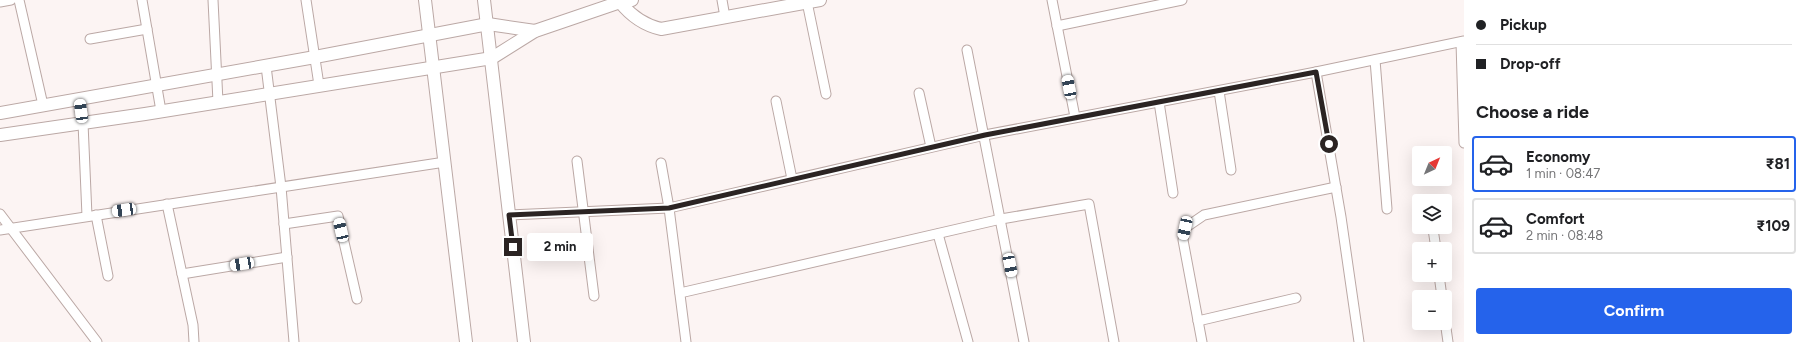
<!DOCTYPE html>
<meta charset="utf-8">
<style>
body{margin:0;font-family:Figtree,sans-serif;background:#f2f2f2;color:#202124;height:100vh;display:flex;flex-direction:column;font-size:15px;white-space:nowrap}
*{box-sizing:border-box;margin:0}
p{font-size:13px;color:#757577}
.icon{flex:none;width:22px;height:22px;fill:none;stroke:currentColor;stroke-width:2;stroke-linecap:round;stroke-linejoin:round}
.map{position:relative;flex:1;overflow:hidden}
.sheet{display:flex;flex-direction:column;background:#fff;width:340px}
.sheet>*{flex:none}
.top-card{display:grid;align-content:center;height:88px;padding:0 12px;background:#fff}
.needle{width:26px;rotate:43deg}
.buttons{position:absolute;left:1412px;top:146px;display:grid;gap:8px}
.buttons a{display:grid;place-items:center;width:40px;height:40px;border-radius:4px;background:#fff;box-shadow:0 4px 16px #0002;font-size:20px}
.end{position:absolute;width:18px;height:18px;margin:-9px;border:5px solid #2b2423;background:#fff;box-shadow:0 0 0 2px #fff}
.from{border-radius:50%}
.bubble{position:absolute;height:28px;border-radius:4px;background:#fff;box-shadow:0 4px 16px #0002;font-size:13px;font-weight:700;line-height:28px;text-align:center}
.car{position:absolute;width:12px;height:24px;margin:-12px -6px;border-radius:5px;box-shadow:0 0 3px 1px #0007;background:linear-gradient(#fff 24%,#345 0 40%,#fff 0 76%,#345 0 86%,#fff 0)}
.top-card b{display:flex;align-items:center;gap:14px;height:38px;font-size:15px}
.top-card b+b{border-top:1px solid #e0e0e0}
.top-card i{width:10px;height:10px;background:#202124}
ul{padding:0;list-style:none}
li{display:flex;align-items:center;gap:12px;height:56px;margin:0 8px 6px;padding:0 4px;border:2px solid #e0e0e0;border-radius:4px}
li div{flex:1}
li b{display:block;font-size:15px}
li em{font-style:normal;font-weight:700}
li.selected{border-color:#2563eb}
li>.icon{width:36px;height:36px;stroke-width:1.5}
h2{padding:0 12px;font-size:18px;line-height:48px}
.cta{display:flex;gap:8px;margin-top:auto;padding:8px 12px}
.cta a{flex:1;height:46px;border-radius:4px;background:#2563eb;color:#fff;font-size:16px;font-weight:700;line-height:46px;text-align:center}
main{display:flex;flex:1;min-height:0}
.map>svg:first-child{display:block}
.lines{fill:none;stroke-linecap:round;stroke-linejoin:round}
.minor-casing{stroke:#bba8a5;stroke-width:11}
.tertiary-casing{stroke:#bba8a5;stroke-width:14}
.minor{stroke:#fff;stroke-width:9}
.tertiary{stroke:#fff;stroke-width:12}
.route{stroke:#2b2423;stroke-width:5}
</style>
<main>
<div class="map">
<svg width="1464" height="342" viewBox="0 0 1464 342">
<rect width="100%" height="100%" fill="#fcf4f3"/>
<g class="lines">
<defs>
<g id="minor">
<path d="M19,0L43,105"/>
<path d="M142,0L161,111"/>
<path d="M213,0L218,102"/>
<path d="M306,0L319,85"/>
<path d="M722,0L725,17"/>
<path d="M1052,0L1075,117"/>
<path d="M0,2L11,0"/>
<path d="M807,2L826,94"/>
<path d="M1057,26L1182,0"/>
<path d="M90,39L147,29"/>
<path d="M1461,42L1464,143"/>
<path d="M967,50L1024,342"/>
<path d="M1375,60L1387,209"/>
<path d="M266,66L281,187L294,342"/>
<path d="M1316,72L1341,217L1359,342"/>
<path d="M1219,91L1231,170"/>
<path d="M919,93L931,147"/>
<path d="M79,99L83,123L87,216"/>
<path d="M776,101L792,179"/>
<path d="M1159,102L1173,193"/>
<path d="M577,161L594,296"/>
<path d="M661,163L669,208L686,342"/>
<path d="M167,204L193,325L194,342"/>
<path d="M0,214L97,342"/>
<path d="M96,215L108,276"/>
<path d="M509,215L669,208L985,135L1316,72L1464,41"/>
<path d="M284,224L338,216L357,299"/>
<path d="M1433,229L1436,249"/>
<path d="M0,230L445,162"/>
<path d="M938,234L968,342"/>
<path d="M182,274L287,257"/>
<path d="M1439,275L1442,297"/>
<path d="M680,293L1001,219L1089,204L1114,342"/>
<path d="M1198,321L1296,298"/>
<path d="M1445,321L1448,342"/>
<path d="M1202,342L1183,240L1185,228L1204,215L1336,187"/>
</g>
<g id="tertiary">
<path d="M425,0L466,342"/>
<path d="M484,0L524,342"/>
<path d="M620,2C631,16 644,25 661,29L820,0"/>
<path d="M0,113L315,57L488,24L535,31"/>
<path d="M0,135L145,114L492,58L535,31L620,2L632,0"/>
</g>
</defs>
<use href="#minor" class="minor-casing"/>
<use href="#tertiary" class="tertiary-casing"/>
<use href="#minor" class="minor"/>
<use href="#tertiary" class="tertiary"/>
</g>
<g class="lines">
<path class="route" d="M513,247L509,215L669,208L985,135L1316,72L1329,144"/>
</g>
</svg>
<div class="buttons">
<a><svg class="needle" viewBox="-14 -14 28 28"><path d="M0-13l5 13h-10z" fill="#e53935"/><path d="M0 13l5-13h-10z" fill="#757577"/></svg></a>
<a><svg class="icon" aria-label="layers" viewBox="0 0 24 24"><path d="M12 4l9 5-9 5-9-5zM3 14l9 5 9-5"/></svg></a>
<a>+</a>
<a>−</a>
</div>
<i class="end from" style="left:1329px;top:144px"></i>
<i class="end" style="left:513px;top:247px"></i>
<div class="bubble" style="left:527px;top:233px;width:66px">2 min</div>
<i class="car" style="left:1069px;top:87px;rotate:349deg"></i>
<i class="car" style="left:81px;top:111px;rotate:352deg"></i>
<i class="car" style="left:124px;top:210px;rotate:262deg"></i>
<i class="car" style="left:1185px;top:228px;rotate:192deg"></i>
<i class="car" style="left:341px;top:230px;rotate:347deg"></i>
<i class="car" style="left:242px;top:264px;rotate:261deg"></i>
<i class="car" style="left:1010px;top:265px;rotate:169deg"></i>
</div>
<section class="sheet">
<div class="top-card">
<b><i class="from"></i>Pickup</b>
<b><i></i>Drop-off</b>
</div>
<h2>Choose a ride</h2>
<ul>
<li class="selected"><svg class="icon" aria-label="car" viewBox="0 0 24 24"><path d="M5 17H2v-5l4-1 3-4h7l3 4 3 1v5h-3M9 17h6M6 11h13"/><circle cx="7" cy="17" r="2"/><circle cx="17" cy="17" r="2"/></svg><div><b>Economy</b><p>1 min · 08:47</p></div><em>₹81</em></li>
<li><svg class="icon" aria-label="car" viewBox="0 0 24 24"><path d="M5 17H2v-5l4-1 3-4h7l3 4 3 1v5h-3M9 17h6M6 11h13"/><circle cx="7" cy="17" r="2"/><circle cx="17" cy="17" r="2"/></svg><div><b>Comfort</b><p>2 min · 08:48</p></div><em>₹109</em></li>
</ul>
<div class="cta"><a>Confirm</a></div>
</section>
</main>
